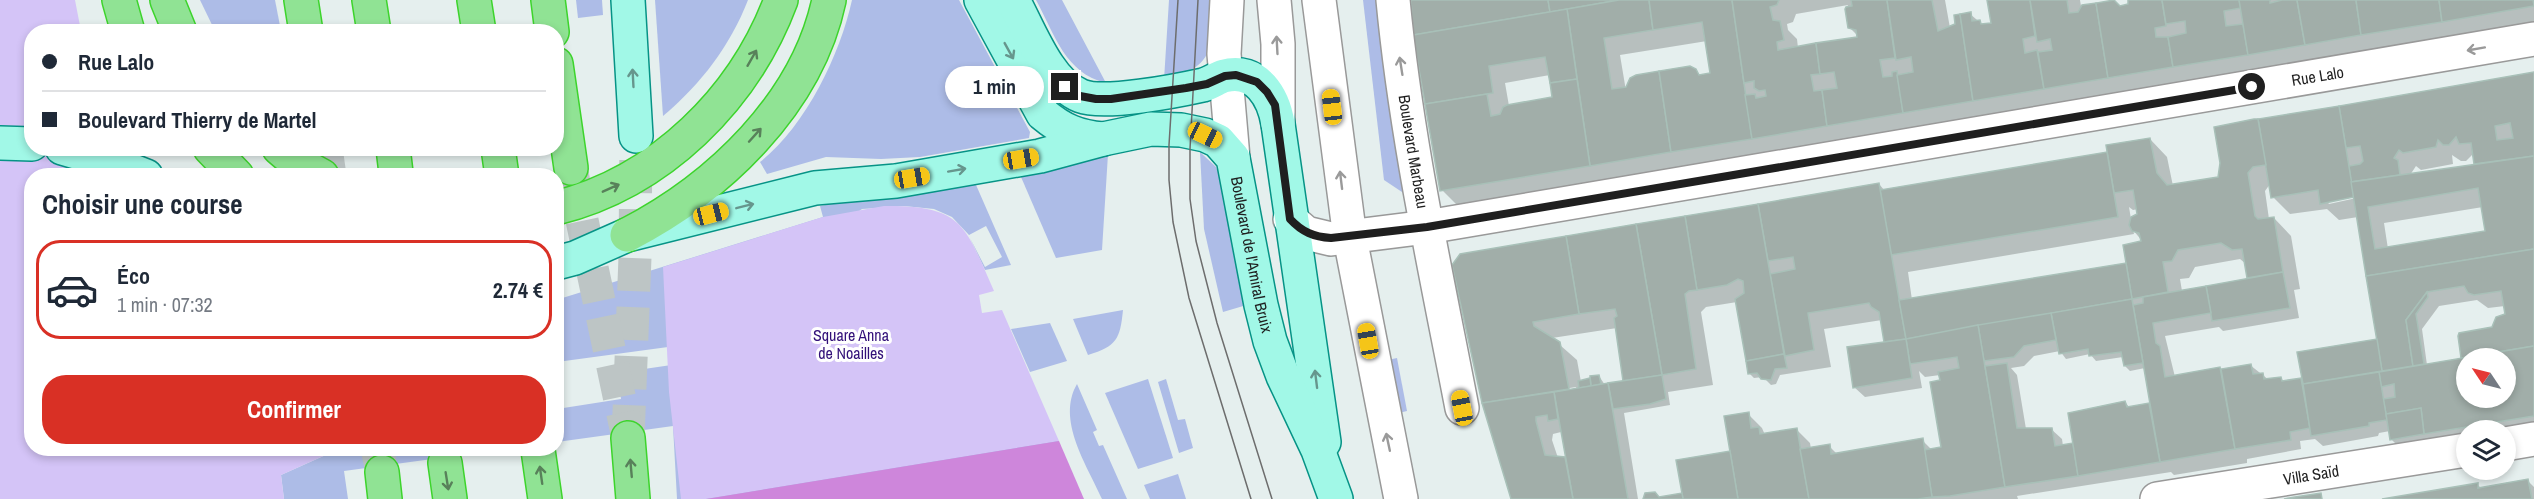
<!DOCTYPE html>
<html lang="fr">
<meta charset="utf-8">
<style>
body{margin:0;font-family:"Archivo Narrow",sans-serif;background:#f2f2f3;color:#1f2937;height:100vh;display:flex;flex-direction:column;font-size:22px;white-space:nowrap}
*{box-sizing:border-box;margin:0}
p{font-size:20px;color:#747a83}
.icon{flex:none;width:33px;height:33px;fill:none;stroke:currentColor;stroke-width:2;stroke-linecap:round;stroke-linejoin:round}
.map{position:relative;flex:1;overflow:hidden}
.details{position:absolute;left:24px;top:168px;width:540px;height:288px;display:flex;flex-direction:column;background:#fff;border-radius:24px;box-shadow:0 3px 9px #0003}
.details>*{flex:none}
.top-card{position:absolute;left:24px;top:24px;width:540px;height:132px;border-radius:24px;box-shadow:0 3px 9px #0003;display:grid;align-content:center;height:132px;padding:0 18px;background:#fff}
.needle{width:39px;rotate:305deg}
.tools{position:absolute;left:2456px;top:348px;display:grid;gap:12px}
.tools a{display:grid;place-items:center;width:60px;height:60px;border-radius:50%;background:#fff;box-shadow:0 3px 9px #0003;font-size:30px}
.end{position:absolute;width:27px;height:27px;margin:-14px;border:8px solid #1f1f1f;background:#fff;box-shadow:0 0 0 3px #fff}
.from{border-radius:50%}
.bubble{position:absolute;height:42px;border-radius:21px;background:#fff;box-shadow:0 3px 9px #0003;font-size:20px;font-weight:800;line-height:42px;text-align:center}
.car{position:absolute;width:18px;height:36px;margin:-18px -9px;border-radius:8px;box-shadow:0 0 4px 2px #0007;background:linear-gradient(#f5c518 24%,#345 0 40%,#f5c518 0 76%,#345 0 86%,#f5c518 0)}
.top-card b{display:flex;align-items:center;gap:21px;height:57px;font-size:22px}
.top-card b+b{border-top:2px solid #e0e1e3}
.top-card i{width:15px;height:15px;background:#1f2937}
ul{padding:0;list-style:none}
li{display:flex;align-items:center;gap:18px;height:99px;margin:0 12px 9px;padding:0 6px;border:3px solid transparent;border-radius:24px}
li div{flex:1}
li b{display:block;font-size:22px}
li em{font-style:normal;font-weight:800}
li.on{border-color:#d93025}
li>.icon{width:54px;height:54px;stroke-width:1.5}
h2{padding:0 18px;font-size:27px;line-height:72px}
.button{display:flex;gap:12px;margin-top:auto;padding:12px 18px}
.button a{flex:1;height:69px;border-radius:24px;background:#d93025;color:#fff;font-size:24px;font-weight:800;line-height:69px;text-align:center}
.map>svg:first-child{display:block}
.grass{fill:#adbce7}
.park{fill:#d4c4f7}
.pitch{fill:#ce86db}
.shadow{fill:#0003;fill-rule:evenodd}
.building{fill:#a1aea9;stroke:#a8c0b8;stroke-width:1.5;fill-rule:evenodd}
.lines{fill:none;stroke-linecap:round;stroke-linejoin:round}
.major-tunnel{stroke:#bdc5c5;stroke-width:33;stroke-dasharray:33 16;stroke-linecap:butt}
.highway-tunnel{stroke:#bdc5c5;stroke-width:33;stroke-dasharray:33 16;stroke-linecap:butt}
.minor-casing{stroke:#999;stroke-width:36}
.major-casing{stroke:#069386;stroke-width:36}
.highway-casing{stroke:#3dd42c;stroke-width:36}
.minor{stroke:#fff;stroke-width:33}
.major{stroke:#a1f8e7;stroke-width:33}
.highway{stroke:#90e394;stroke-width:33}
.tram{stroke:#6d6d6d;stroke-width:1.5}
.oneway{stroke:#9a9a9a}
.oneway2{stroke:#66968d}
.oneway3{stroke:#58815a}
.route{stroke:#1f1f1f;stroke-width:8}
.labels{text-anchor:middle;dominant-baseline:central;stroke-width:6;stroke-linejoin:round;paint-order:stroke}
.street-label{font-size:16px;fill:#1f1f1f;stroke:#fff}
.park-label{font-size:16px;fill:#321079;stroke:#fff}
</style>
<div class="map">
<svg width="2534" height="499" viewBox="0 0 2534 499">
<rect width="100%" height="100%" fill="#e5efee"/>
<g class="grass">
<path d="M200,0H275L281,31H215Z"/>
<path d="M576,0H602L603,15L578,18Z"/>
<path d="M655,0H748C730,46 701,84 663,116Z"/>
<path d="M852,0H959L1030,132L1029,138L920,157L881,159L826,157L767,174L760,162C805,127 840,55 852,0Z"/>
<path d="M1036,0H1062L1106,83C1065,73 1055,35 1036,0Z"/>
<path d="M1169,0H1217C1209,49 1218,65 1164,80Z"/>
<path d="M1363,0H1377L1405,194L1384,180Z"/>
<path d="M1200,152L1216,167L1220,176L1250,304L1223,312L1204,229Z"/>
<path d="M1108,154L1102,250L1056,258L1018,170Z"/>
<path d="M973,178L1011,265L985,270L970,238L985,267L1002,257L986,226L969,235L952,217L934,209L904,206L862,209L668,347L557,362L556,300L823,217L820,206Z"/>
<path d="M1123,310C1120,339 1117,346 1088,355L1073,319Z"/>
<path d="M1050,323L1067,361L1030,372L1011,329Z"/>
<path d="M1397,358L1407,411L1394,414L1383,361Z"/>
<path d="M685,363L1057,441H1059L988,499H677L673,426L557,442V409L621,399L617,373Z"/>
<path d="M1148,379L1173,458L1138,469L1105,393Z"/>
<path d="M1166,379L1178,420L1185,419L1193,448L1179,453L1158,382Z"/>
<path d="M1077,384L1097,430L1093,432L1099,446L1103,445L1127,499H1102C1087,465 1056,420 1077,384Z"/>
<path d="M339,449H506L344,471L348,499H284L281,475Z"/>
<path d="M1178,474L1186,499H1150L1144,485Z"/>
</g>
<g class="park">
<path d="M0,0H75L81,31L32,32V148L101,149L105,175L32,176V448L339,449L281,475L284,499H0Z"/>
<path d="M884,206C964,205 965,226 994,291L979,295L982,313L1002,310L1059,441L706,499H681L669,392L663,267L823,217Z"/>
</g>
<path class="pitch" d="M1059,441L1084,499H706Z"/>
<g class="shadow">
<path d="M1412,0H1945L1950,28L1970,14L1983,25L1992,24L1989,0H2080L2081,6L2114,2L2120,7L2130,5L2129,0H2534V26L1459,207L1442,190L1415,35ZM1848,5L1846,10L1849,27L1860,38L1798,48L1797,39L1788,30L1787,24L1793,22L1796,14ZM1707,41L1712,75L1701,76L1695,70L1626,91L1620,55ZM1550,75L1554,98L1509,106L1505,83Z"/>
<path d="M2534,74V433L2466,430V444L2401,449L2391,439L2390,431L2379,433L2378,436L2323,446L2315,439L2300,441L2301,449L2247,459V463L2174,475L2171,472L2017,496L2018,499H1645L1681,495L1731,452L1748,414L1762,428L1765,435L1796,429L1810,443L1811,449L1829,446L1837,454L1922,440L1932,450L1943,448L1940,375L1925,377L1919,371L1922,388L1865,397L1854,387L1887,343L1882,320L1824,329L1831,367L1780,375L1776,384L1771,385L1763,377L1754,378L1749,373L1737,302L1706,307L1701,312L1713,385L1668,392L1670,405L1624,413L1638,499H1513L1484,403L1454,265L1461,256L1879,184L1885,191L2106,154L2109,157L2150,139L2167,157L2173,186L2219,178L2222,163L2216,128ZM2452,155L2461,161H2466L2472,155L2476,165L2410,175L2416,166L2421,170L2453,164ZM2270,184L2273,197L2290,214L2327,209L2339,220L2358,217L2379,340L2304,382L2301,379L2284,382L2281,378L2269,380L2250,365L2175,377L2165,336L2219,327L2223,331L2299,318L2294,290L2300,289L2291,236L2274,218L2269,219L2265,191ZM2361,195V197L2329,204L2327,201ZM2129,207L2133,210L2138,209L2139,215L2131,219ZM2483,207L2487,232L2388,249L2384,223ZM2133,230L2143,242L2127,264L1912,300L1908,272L2134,234ZM2240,259L2246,264L2250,279L2182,291L2180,279L2189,278L2195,267ZM2477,300L2488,308L2505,306L2506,315L2463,357L2464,359L2427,365L2422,329L2439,306ZM1617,328L1625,382L1605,385L1599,376L1581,382L1577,360L1552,338ZM2060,351L2066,359L2090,354L2096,361L2123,357L2125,366L2130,371L2145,368L2152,407L2149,404L2130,408L2125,402L2075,444L2063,446L2062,439L2051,429H2026L2017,375L2011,368L2024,366L2034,356ZM2466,358H2505V398H2466ZM1576,387L1577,390L1494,403V400ZM1561,432L1567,459L1558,458L1552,440L1553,434Z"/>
<path d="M2527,480L2534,487V499H2391L2477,484L2482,489Z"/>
</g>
<g class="building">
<path d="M1411,0H1548L1550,12L1413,35Z"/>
<path d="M1548,0H1619L1550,12Z"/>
<path d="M1619,0H1649L1653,30L1604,38L1612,89L1626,87L1630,78L1636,75L1659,71L1671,152L1590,166L1567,9Z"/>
<path d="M1649,0H1732L1752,139L1671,152L1659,71L1690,66L1696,69L1699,75L1710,73L1702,22L1653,30Z"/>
<path d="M1732,0H1779L1777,5L1770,7L1773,20L1780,21L1784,40L1777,42L1778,50L1816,43L1820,74L1811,75L1814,91L1822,90L1827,126L1752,139L1745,95L1755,94L1756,98L1766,96L1765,90L1759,91L1754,88V81L1744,83Z"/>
<path d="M1851,0H1887L1895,58L1880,60L1883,77L1892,76V72L1897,71L1903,113L1827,126L1822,90L1837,88L1834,72L1820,74L1816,43L1857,37L1856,30L1848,28L1845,9L1846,7L1852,6Z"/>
<path d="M1887,0H1932L1938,31L1955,24L1954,15L1960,14L1973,101L1903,113L1897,75L1913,72L1911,57L1896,60Z"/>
<path d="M1987,0H2030L2035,36L2023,39L2025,53L2037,50L2044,89L1973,101L1960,14L1971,12L1972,21L1980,20L1981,24L1991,23Z"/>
<path d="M2030,0H2067L2069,13L2078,12L2082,5L2096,3L2108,78L2044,89L2038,52L2052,50L2050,39L2037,42Z"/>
<path d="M2114,0L2120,6L2128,4V0H2162L2166,26L2155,28L2156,37H2168L2173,67L2108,78L2096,3Z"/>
<path d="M2162,0H2239L2241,8L2224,11L2226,26L2243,24L2248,55L2173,67L2168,37L2186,33L2185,21L2166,24Z"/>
<path d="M2239,0H2270V3L2282,0H2297L2305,45L2248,55Z"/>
<path d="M2297,0H2356L2361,35L2305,45Z"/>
<path d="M2356,0H2439L2442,22L2361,35Z"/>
<path d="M2439,0H2533L2534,6L2442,22Z"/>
<path d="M1567,9L1577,79L1550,83L1545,57L1489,66L1493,93L1425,104L1413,35Z"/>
<path d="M2534,72V156L2474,164L2471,143L2459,144L2456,137L2449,145H2443L2438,140L2436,147L2403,153L2399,150L2394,158L2398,160L2400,175L2351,182L2349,166L2360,164L2363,161L2360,146L2346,148L2339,106ZM2510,123L2513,138L2497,140L2495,126Z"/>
<path d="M1577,79L1590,166L1440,191L1425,104L1487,94L1491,116L1500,114L1503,107L1507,105L1552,97L1550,83Z"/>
<path d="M2339,106L2354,197L2320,204L2318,190L2271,198L2258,119Z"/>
<path d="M2254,119H2258L2266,165L2253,167L2248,173L2255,216L2258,219L2274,217L2283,272L2247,278L2242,249L2232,250L2221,243L2178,250L2172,261L2163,262L2168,292L2132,299L2123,245L2141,241L2139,233L2132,231L2129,225L2131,217L2137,214L2133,190L2114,193L2106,145L2150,138L2157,173L2167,185L2218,177L2220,163L2214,127Z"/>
<path d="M2107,152L2118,217L1891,255L1880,190Z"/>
<path d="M2534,156V249L2366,276L2351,182ZM2478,188L2485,231L2375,249L2368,207Z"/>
<path d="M1879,183L1906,339L1884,342L1879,312L1871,307L1869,303L1808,313L1814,350L1785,356L1770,274L1795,269L1793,257L1768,261L1758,204Z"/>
<path d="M1758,204L1784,354L1746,361L1735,299L1744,293L1743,281L1738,279L1727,285L1697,290L1685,216Z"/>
<path d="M1685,216L1697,290L1689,291L1685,294L1696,369L1662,375L1636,224Z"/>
<path d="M1636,224L1662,375L1623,381L1614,318L1617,316L1615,309L1579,314L1566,236Z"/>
<path d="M1566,236L1579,314L1533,322L1534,326L1560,342L1569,389L1482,403L1452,265L1460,254Z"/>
<path d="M2534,249V346L2461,358L2458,336L2459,333L2492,327L2496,317L2505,314L2501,291L2474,295L2468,293L2464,286L2427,292L2406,320L2413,366L2382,371L2366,276Z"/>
<path d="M2126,263L2132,299L1906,339L1899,300Z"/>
<path d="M2283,272L2290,308L2212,321L2206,286Z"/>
<path d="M2206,286L2211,313L2153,323L2156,343L2160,346L2165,377L2220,367L2235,449L2160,462L2133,305L2143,303V297Z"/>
<path d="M2427,292L2428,297L2416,314L2424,364L2413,366L2406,320Z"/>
<path d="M2132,299L2143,363L2124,366L2121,352L2089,356L2088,349L2059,354L2051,313Z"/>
<path d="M2051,313L2056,340L2024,346L2014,357L1984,361L1978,325Z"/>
<path d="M1978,325L2005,487L1950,496L1932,497L1924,450L1941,447L1930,382L1940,380L1938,372L1959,368L1957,357L1910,364L1906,339Z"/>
<path d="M1906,339L1912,378L1853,388L1847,347Z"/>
<path d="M2377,339L2382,371L2303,384L2297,352Z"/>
<path d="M2534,346V416L2424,434L2421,408L2386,414L2383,399L2395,397L2394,384L2381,387L2379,372ZM2466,358H2505V398H2466Z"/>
<path d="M1784,354L1787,368L1775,369L1771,380L1761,379L1757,373L1748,374L1746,361Z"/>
<path d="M2007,363L2017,428H2052L2055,446L2073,443L2078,476L2005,487L1985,366Z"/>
<path d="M2251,364L2253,374L2263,373L2264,379L2281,377L2282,381L2301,378L2310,428L2290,432L2291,440L2235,449L2221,369Z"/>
<path d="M2379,372L2387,420L2369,423V426L2311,436L2303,384Z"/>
<path d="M1599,375L1601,384L1591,386L1590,376Z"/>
<path d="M1662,375L1666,399L1650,404L1613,409L1608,383Z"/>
<path d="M1590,378L1591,386L1579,388L1578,381Z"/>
<path d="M1608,383L1628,499H1573L1554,392Z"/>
<path d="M1554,392L1558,419L1548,421L1547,415L1536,417V421L1545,455L1565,457L1573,499H1511L1482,403Z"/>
<path d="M2125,401L2127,407L2149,403L2160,462L2078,476L2068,413Z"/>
<path d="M2421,408L2424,434L2390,440L2386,414Z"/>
<path d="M1749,412L1751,428L1759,427L1760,434L1797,428L1809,499H1738L1724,416Z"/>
<path d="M1923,438L1932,497L1918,499H1809L1800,449L1830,444L1831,454Z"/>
<path d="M1730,451L1738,499H1683L1676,460Z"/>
<path d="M2528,479L2532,499H2382L2478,483V488Z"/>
<path d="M1655,492L1659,497L1682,493L1683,499H1643L1645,493Z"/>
<path d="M2321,493L2322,499H2284L2295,497Z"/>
</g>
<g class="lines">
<path class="major-tunnel" d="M628,438L635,257L636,136"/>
<g class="highway-tunnel">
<path d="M326,148L330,176"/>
<path d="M572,173L628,438"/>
<path d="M377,448L382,472"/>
</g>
<defs>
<g id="minor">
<path d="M1227,0L1224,54L1233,158"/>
<path d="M1274,0L1278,44V124"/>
<path d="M1319,0L1350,238L1401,499"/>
<path id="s1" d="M1393,0C1406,137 1436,273 1462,408"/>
<path id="s2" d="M1290,219L1306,233L1331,239L1427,227L2534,39"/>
<path d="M2505,444L2534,439"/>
<path id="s3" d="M2157,499L2466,450"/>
</g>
<g id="major">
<path d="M628,0L636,136"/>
<path d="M981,0L1043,114C1062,130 1078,137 1103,139"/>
<path d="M1013,0C1029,29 1048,83 1081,96C1104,105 1176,91 1203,85C1211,83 1217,78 1224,76C1257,67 1274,98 1278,124L1324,442"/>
<path d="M0,143L32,144"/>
<path d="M62,148L113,163L146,176"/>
<path id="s4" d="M556,263L575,258L627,235L815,188L896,181L1040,156L1103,139L1151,129L1181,130L1205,135L1218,141L1233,158L1261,305L1270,341L1283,376L1318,450L1336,499"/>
</g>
<g id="highway">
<path d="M119,0L128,32"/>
<path d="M167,0L180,32"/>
<path d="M301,0L306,32"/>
<path d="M369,0L374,32"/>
<path d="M474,0L479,32"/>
<path d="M548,0L552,32"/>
<path d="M556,64L571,168"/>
<path d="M210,148L237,176"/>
<path d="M279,148L293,160L322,176"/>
<path d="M393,148L396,173"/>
<path d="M498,148L502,176"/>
<path d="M556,208C660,182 744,99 781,0"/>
<path d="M627,235C718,188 807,104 829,0"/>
<path d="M628,438L633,499"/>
<path d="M538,450L545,499"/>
<path d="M445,463L450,499"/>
<path d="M382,472L385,499"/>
</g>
</defs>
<use href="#minor" class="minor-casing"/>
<use href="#major" class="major-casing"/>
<use href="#highway" class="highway-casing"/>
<use href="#minor" class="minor"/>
<use href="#major" class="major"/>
<use href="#highway" class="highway"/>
<g class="tram">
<path d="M1178,0L1169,145V180L1173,222L1189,298L1251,499"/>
<path d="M1198,0L1190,149V199L1196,241L1217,323L1272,499"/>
</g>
</g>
<defs><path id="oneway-shaft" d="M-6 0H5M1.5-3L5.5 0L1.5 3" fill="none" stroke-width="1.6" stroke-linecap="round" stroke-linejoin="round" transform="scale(1.5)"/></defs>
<g class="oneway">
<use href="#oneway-shaft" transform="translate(1277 45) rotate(-93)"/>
<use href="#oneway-shaft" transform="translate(2476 49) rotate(170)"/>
<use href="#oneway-shaft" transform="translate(1401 66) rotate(-99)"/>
<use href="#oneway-shaft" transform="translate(1341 180) rotate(-97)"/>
<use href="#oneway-shaft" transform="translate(1388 442) rotate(-102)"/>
</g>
<g class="oneway2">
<use href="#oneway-shaft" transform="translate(1009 51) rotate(61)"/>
<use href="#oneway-shaft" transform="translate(633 78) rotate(-93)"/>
<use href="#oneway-shaft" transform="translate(957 170) rotate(-10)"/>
<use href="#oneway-shaft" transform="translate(745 206) rotate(-14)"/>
<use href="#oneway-shaft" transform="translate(1316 379) rotate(-97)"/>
</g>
<g class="oneway3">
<use href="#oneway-shaft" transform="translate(752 58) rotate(-60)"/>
<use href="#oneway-shaft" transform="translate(755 135) rotate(-48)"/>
<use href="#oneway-shaft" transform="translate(611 188) rotate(-24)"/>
<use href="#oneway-shaft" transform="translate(631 468) rotate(-95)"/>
<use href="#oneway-shaft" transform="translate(541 475) rotate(-98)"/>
<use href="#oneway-shaft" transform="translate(447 481) rotate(81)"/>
</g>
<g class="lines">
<path class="route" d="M1065,87L1080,96L1096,99H1111L1186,88L1207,84L1225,76L1236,75L1257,82L1267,92L1275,105L1290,219C1302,232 1314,237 1331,238L1427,227L2252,87"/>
</g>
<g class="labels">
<g class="street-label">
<text stroke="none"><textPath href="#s2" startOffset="1047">Rue Lalo</textPath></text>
<text stroke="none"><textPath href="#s1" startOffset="153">Boulevard Marbeau</textPath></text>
<text stroke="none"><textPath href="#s4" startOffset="802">Boulevard de l'Amiral Bruix</textPath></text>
<text stroke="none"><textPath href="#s3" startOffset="156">Villa Saïd</textPath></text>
</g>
<g class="park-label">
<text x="851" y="335">Square Anna<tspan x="851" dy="18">de Noailles</tspan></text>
</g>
</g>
</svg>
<div class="tools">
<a><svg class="needle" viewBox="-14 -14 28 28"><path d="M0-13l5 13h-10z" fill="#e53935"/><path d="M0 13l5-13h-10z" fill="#747a83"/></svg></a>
<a><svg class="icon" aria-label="layers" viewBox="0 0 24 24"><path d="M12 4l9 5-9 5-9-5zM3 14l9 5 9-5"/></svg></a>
</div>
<i class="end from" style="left:2252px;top:87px"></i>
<i class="end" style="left:1065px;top:87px"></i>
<div class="bubble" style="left:945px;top:66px;width:99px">1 min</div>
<i class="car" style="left:1332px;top:107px;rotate:353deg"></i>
<i class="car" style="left:1205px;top:135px;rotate:115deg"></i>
<i class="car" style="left:1021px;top:159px;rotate:80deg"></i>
<i class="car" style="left:912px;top:178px;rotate:80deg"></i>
<i class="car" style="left:711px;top:214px;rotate:76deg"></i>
<i class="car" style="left:1368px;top:341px;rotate:350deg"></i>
<i class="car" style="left:1462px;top:408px;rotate:349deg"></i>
<div class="top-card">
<b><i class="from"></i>Rue Lalo</b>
<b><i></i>Boulevard Thierry de Martel</b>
</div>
<section class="details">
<h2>Choisir une course</h2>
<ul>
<li class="on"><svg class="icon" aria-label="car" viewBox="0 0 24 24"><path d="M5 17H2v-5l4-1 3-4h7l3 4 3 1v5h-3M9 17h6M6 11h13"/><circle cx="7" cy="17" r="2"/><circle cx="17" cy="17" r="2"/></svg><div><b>Éco</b><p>1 min · 07:32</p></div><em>2.74 €</em></li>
</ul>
<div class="button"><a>Confirmer</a></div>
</section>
</div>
